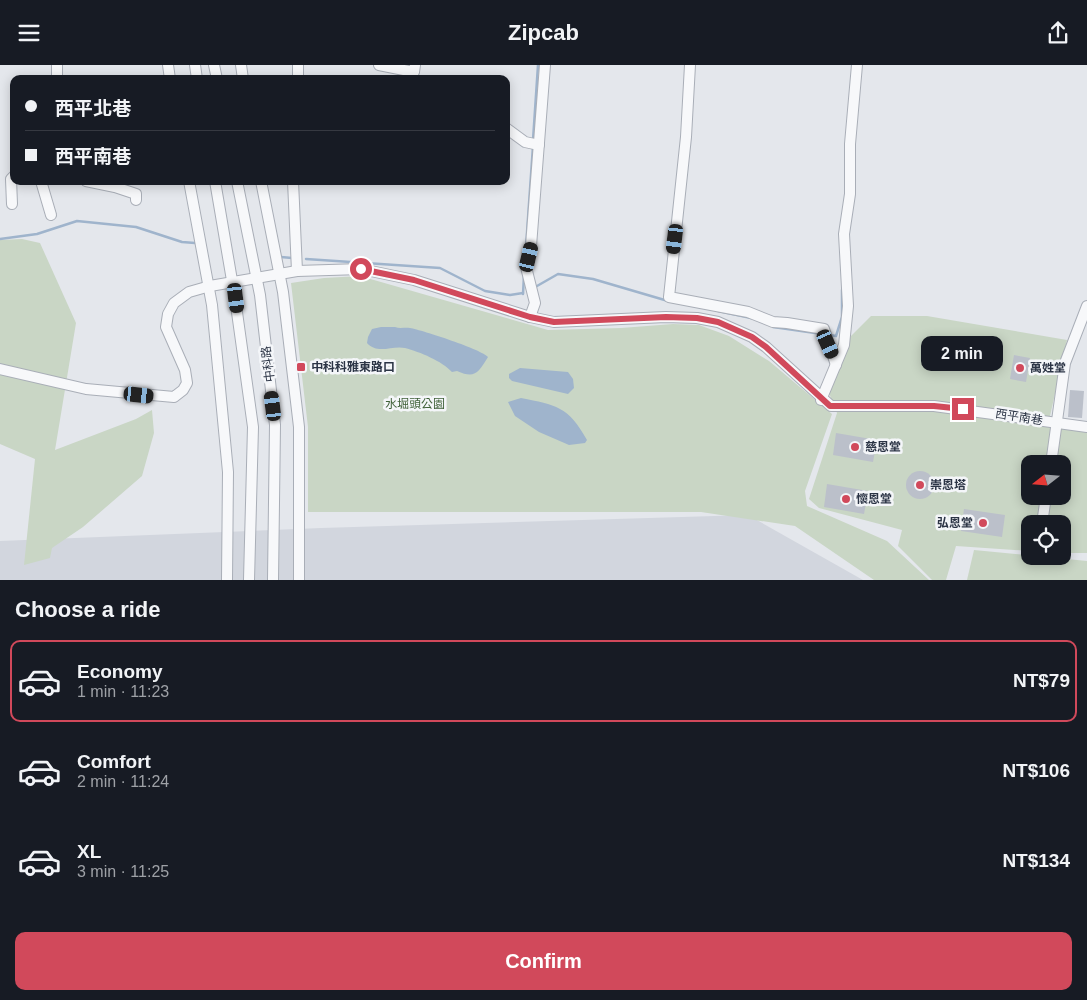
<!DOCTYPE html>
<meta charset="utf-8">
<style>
body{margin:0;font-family:Helvetica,"Noto Sans TC",sans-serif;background:#20242c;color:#f1f3f6;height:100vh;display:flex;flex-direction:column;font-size:19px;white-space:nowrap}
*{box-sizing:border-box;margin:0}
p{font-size:16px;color:#9ea1a6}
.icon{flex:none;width:28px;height:28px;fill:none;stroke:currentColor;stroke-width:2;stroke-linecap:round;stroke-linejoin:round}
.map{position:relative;height:515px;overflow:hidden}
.side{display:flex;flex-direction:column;background:#171b24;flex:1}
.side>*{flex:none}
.guide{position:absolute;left:10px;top:10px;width:500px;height:110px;border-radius:10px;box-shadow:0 2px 12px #0003;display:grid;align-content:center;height:110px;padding:0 15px;background:#171b24}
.needle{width:32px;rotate:253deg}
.buttons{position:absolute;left:1021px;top:390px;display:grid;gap:10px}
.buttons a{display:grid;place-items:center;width:50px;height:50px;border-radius:10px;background:#171b24;box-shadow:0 2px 12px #0003;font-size:25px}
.end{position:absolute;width:22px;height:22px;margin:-11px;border:6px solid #d1495b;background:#fff;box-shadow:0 0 0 2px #fff}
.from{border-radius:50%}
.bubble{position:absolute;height:35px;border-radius:10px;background:#171b24;box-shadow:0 2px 12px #0003;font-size:16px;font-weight:700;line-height:35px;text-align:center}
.car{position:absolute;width:15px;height:30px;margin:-15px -8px;border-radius:6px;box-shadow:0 0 4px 1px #0007;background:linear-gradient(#222 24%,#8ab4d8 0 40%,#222 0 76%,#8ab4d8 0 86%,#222 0)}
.guide b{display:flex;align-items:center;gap:18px;height:48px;font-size:19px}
.guide b+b{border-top:1px solid #363941}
.guide i{width:12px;height:12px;background:#f1f3f6}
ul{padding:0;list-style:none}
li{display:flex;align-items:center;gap:15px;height:82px;margin:0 10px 8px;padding:0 5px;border:2px solid transparent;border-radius:10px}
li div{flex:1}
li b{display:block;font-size:19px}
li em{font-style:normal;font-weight:700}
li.current{border-color:#d1495b}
li>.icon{width:45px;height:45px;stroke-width:1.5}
h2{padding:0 15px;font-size:22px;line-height:60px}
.cta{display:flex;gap:10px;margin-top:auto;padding:10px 15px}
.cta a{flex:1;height:58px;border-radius:10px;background:#d1495b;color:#fff;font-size:20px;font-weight:700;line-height:58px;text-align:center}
header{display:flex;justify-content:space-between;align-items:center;height:65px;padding:0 15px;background:#171b24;font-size:22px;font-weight:700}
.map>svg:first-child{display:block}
.built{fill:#d2d6de}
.green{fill:#c9d6c5;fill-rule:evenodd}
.water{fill:#9fb4cc}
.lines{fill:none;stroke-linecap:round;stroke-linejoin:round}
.stream{stroke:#9fb4cc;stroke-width:2.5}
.building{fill:#bbc0ca}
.minor-casing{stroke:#a9aeb7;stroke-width:12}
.minor{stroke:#f7f8fa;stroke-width:10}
.route{stroke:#d1495b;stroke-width:6}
.poi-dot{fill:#d1495b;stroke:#f4f6f9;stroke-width:2}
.labels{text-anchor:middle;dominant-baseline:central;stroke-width:5;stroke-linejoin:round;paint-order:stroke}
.street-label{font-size:12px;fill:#2b3445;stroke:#f4f6f9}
.poi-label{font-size:12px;font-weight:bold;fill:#2b3445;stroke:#f4f6f9;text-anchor:start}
.park-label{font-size:12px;fill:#3f6138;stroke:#f4f6f9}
</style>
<header><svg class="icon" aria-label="menu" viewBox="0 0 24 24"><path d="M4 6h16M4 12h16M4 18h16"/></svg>Zipcab<svg class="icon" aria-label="share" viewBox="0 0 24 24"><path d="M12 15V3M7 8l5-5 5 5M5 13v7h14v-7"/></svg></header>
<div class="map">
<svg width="1087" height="515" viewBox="0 0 1087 515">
<rect width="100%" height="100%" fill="#e4e7ec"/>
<path class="built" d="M748,450L863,515H0V476L321,463Z"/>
<g class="green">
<path d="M22,174L40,178L76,258L55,385L136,354L152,345L154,368L142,411L83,462L52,483L50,493L24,500L35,394L0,379V175Z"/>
<path d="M360,211L548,265L621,263L673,259L699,260L729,271L769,296L832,349L805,426L807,441L887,476L929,515H874L795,461L701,447H308V362L291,218L324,213Z"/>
<path d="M871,251H927L1067,275L1048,360L1087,366V488H1063L1062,459H1030V486L956,481L946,515H932L898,481L902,465L819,443L809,434L837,348L829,328L851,271ZM1030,399H1062V431H1030Z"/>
<path d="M974,485L1087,496V515H967Z"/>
</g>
<g class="water">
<path d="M395,262C400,264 405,262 410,263C422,265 483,285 488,292C478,308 475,314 457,306L452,307C442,296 420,287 405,283C392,280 378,290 367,278L368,272L372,264L381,262Z"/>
<path d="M520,303L568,307L573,314L574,323L568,329L512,316L509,313V309Z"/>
<path d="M521,333C556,340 568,341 587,375L585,378L569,380L539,367L515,351L508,337Z"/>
</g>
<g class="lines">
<g class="stream">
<path d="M533,75L538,0"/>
<path d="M0,174L37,169L77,156L136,162L182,177L195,178"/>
<path d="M526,182L533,81"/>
<path d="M281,192L292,193"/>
<path d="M306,194L440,203L485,226L510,230L523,228"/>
<path d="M537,221L558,209L593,214L668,236"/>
<path d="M523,229L524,210"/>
<path d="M718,246L751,253"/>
<path d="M773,262L822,269"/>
<path d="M830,270L836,271L842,252V225"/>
</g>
</g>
<g class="building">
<path d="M1014,290L1030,293L1026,317L1010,314Z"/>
<path d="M1070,325L1084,326L1082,353L1068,352Z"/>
<path d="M836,368L877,375L873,397L833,390Z"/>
<circle cx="920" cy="420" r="14"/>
<path d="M827,419L868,426L864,449L824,442Z"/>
<path d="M964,444L1005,450L1002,472L961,466Z"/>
</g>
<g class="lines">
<defs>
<g id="minor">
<path d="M168,0L170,14"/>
<path d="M195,0L197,14"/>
<path d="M214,0L217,14"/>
<path d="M241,0L243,14"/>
<path d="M379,0L414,7L415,0"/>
<path d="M690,0L686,72L669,232L748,247L773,257L787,258L824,264L836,300"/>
<path d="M57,14V0"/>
<path d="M298,14V0"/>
<path d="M506,63L525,77L539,80"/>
<path d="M41,116L51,150"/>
<path d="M86,116L115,122L136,129V135"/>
<path d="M189,116L212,240L228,407L227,515"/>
<path d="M215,116L235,233L253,362L249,515"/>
<path d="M237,116L260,230L275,360L273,515"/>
<path d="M261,116L283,227L299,362V515"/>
<path d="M293,116L297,206"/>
<path d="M12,139L11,114L14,111"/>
<path d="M530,252L535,238L526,202L531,181L545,0"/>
<path d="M0,304L86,324L174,332L183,325L187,318L185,305L166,262L168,249L174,238L189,227L210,221L297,206L361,204L414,215L530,252L554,257L666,252L697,253L718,257L752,272L766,282L831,341H934L1087,362"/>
<path d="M821,335L844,280L848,241L844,169L850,129V79L857,0"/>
<path d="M1051,399L1065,298L1087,241"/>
<path d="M1042,459L1046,431"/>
</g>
</defs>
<use href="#minor" class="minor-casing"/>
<use href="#minor" class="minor"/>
</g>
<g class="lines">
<path class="route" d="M361,204L414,215L530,252L554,257L666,252L697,253L718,257L752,272L766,282L830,341H934L963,344"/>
</g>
<g class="poi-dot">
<rect x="296" y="297" width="10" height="10" rx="2.5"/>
<circle cx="1020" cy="303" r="5"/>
<circle cx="855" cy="382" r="5"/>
<circle cx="920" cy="420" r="5"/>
<circle cx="846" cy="434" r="5"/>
<circle cx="983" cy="458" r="5"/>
</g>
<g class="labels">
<g class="street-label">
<text transform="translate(268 299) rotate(-97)">中科路</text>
<text transform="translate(1019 352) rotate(9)">西平南巷</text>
</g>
<g class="poi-label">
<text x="311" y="302">中科科雅東路口</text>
<text x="1030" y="303">萬姓堂</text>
<text x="865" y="382">慈恩堂</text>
<text x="930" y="420">崇恩塔</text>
<text x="856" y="434">懷恩堂</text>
<text x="973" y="458" text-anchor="end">弘恩堂</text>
</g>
<g class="park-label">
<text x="415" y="339">水堀頭公園</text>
</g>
</g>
</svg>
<div class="buttons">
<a><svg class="needle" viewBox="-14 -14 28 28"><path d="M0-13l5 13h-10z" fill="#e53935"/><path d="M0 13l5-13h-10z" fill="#9ea1a6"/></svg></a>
<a><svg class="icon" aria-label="locate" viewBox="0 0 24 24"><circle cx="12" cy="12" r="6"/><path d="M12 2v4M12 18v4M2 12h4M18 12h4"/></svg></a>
</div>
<i class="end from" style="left:361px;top:204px"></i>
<i class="end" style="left:963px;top:344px"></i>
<div class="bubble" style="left:921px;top:271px;width:82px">2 min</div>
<i class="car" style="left:675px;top:174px;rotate:187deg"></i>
<i class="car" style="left:529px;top:192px;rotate:13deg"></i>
<i class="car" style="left:236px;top:233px;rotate:173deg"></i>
<i class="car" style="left:828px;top:279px;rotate:156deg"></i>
<i class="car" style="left:139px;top:330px;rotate:96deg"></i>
<i class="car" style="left:273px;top:341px;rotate:353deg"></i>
<div class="guide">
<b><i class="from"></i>西平北巷</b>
<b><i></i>西平南巷</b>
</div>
</div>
<section class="side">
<h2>Choose a ride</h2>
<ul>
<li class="current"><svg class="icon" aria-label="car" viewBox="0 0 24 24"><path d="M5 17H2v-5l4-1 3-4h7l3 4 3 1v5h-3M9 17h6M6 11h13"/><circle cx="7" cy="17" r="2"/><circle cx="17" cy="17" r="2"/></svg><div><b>Economy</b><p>1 min · 11:23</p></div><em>NT$79</em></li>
<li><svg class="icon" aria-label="car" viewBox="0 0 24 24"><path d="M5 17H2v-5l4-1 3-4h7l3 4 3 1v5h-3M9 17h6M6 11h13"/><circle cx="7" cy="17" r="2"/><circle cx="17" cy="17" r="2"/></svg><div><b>Comfort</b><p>2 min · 11:24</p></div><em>NT$106</em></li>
<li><svg class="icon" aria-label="car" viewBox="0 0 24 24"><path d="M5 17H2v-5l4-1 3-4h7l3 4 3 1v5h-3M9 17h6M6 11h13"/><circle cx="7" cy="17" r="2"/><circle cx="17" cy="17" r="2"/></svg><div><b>XL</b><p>3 min · 11:25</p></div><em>NT$134</em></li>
</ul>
<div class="cta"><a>Confirm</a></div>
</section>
